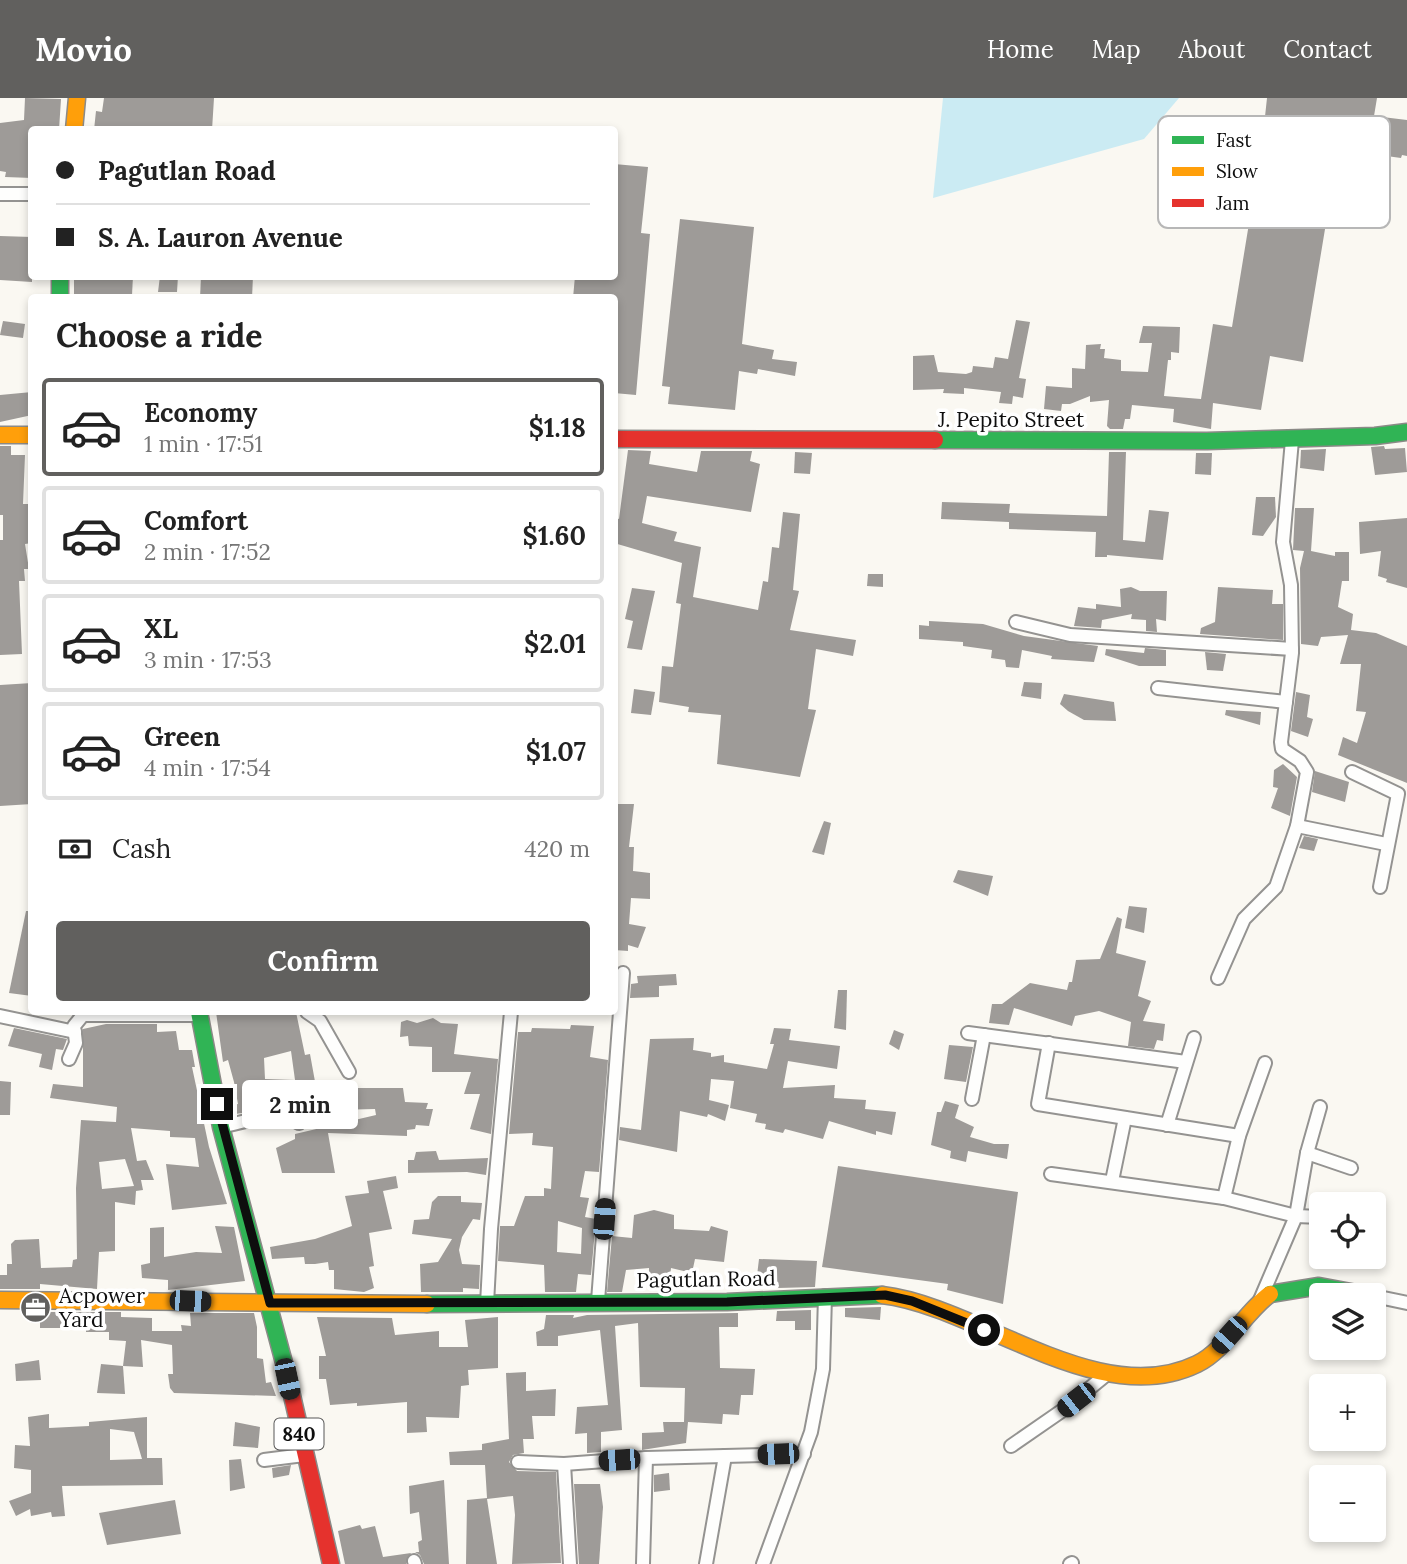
<!DOCTYPE html>
<meta charset="utf-8">
<style>
body{margin:0;font-family:Lora,serif;background:#f6f6f6;color:#222;height:100vh;display:flex;flex-direction:column;font-size:26px;white-space:nowrap}
*{box-sizing:border-box;margin:0}
p{font-size:23px;color:#767676}
.icon{flex:none;width:38px;height:38px;fill:none;stroke:currentColor;stroke-width:2;stroke-linecap:round;stroke-linejoin:round}
.map{position:relative;flex:1;overflow:hidden}
.drawer{position:absolute;left:28px;top:196px;width:590px;height:721px;display:flex;flex-direction:column;background:#fff;border-radius:7px;box-shadow:0 4px 10px #0003}
.drawer>*{flex:none}
.top-card{position:absolute;left:28px;top:28px;width:590px;height:154px;border-radius:7px;box-shadow:0 4px 10px #0003;display:grid;align-content:center;height:154px;padding:0 28px;background:#fff}
.controls{position:absolute;left:1309px;top:1094px;display:grid;gap:14px}
.controls a{display:grid;place-items:center;width:77px;height:77px;border-radius:7px;background:#fff;box-shadow:0 4px 10px #0003;font-size:35px}
.end{position:absolute;width:32px;height:32px;margin:-16px;border:9px solid #0e0e0e;background:#fff;box-shadow:0 0 0 4px #fff}
.from{border-radius:50%}
.bubble{position:absolute;height:49px;border-radius:7px;background:#fff;box-shadow:0 4px 10px #0003;font-size:23px;font-weight:800;line-height:49px;text-align:center}
.car{position:absolute;width:21px;height:42px;margin:-21px -10px;border-radius:9px;box-shadow:0 0 5px 2px #0007;background:linear-gradient(#222 24%,#8ab4d8 0 40%,#222 0 76%,#8ab4d8 0 86%,#222 0)}
.top-card b{display:flex;align-items:center;gap:24px;height:66px;font-size:26px}
.top-card b+b{border-top:2px solid #e0e0e0}
.top-card i{width:18px;height:18px;background:#222}
ul{padding:0;list-style:none}
li{display:flex;align-items:center;gap:21px;height:98px;margin:0 14px 10px;padding:0 14px;border:4px solid #e0e0e0;border-radius:7px}
li div{flex:1}
li b{display:block;font-size:26px}
li em{font-style:normal;font-weight:800}
li.current{border-color:#61605e}
li>.icon{width:63px;height:63px;stroke-width:1.5}
h2{padding:0 28px;font-size:32px;line-height:84px}
.pay{display:flex;align-items:center;gap:18px;height:77px;padding:0 28px;font-size:26px}
.pay p{margin-inline-start:auto}
.button{display:flex;gap:14px;margin-top:auto;padding:14px 28px}
.button a{flex:1;height:80px;border-radius:7px;background:#61605e;color:#fff;font-size:28px;font-weight:800;line-height:80px;text-align:center}
header{display:flex;align-items:center;gap:42px;box-sizing:border-box;height:98px;padding:0 35px;background:#61605e;color:#fff}
header strong{font-size:33px}
nav{display:flex;gap:38px;margin-inline-start:auto;font-size:24px}
.map>svg:first-child{display:block}
.water{fill:#cbebf3}
.building{fill:#9e9b98;fill-rule:evenodd}
.lines{fill:none;stroke-linecap:round;stroke-linejoin:round}
.street-casing{stroke:#949391;stroke-width:16}
.fast-casing{stroke:#8b8a87;stroke-width:19}
.slow-casing{stroke:#8b8a87;stroke-width:19}
.jam-casing{stroke:#8b8a87;stroke-width:19}
.street{stroke:#fefefd;stroke-width:12}
.fast{stroke:#30b455;stroke-width:16}
.slow{stroke:#ff9f0a;stroke-width:16}
.jam{stroke:#e5322d;stroke-width:16}
.route{stroke:#0e0e0e;stroke-width:9}
.labels{text-anchor:middle;dominant-baseline:central;stroke-width:7;stroke-linejoin:round;paint-order:stroke}
.shield{fill:#fff;stroke:#565656;stroke-width:2}
.shield-label{font-size:19px;font-weight:bold;fill:#0e0e0e}
.street-label{font-size:21px;fill:#0e0e0e;stroke:#fff}
.poi-label{font-size:21px;fill:#0e0e0e;stroke:#fff;text-anchor:start}
.key{fill:#fff;stroke:#b7b7b7;stroke-width:2}
.key-label{font-size:19px;fill:#0e0e0e}
</style>
<header>
<strong>Movio</strong>
<nav><a>Home</a><a>Map</a><a>About</a><a>Contact</a></nav>
</header>
<div class="map">
<svg width="1407" height="1466" viewBox="0 0 1407 1466">
<rect width="100%" height="100%" fill="#faf8f2"/>
<path class="water" d="M943,0H1179L1144,41L933,100Z"/>
<g class="building">
<path d="M25,0L61,1L59,32H32V80L5,79L6,74L0,73V25L24,22Z"/>
<path d="M104,0H214L212,32H94L96,13L102,14Z"/>
<path d="M1267,0H1377L1374,18L1407,22V58L1402,57L1401,60L1336,51L1330,89L1259,74Z"/>
<path d="M614,66L648,69L641,135L650,136L636,297L614,295V200H573L575,178H614Z"/>
<path d="M1253,101L1328,113L1303,264L1270,258L1261,312L1213,305L1211,331L1173,324L1174,311L1132,307L1130,321H1125L1123,331H1110L1107,328L1109,302L1090,304V298L1070,306H1062L1061,313L1044,311L1046,288L1072,290V270L1085,271L1086,247L1101,246L1100,251H1105L1104,260L1121,262V273L1148,274L1152,245H1139L1143,228L1180,229L1179,255L1171,254V262H1168L1164,298L1201,301L1213,226L1232,229Z"/>
<path d="M680,121L754,129L742,246L774,252L772,261L797,264L795,278L758,271L757,276L739,273L735,312L668,306L670,289L662,288Z"/>
<path d="M0,138L32,139V184L0,182Z"/>
<path d="M133,178L132,197H74V180Z"/>
<path d="M160,178H178L177,194H158Z"/>
<path d="M201,178H253L252,200H200Z"/>
<path d="M1016,222L1030,224L1019,280L1026,281L1023,300L1013,298L1012,306L999,305L1001,294L964,290V296L943,295L944,291L913,292V258L934,257L938,274L966,276L972,274L973,268L993,270L995,259L1008,261Z"/>
<path d="M3,223L25,226L23,240L0,237Z"/>
<path d="M32,294V317L0,324V297Z"/>
<path d="M0,348H11V357H25L23,406H32V445L25,446L29,471H24L25,483H19L22,556L0,557V442H3V417H0Z"/>
<path d="M1384,348L1385,351L1405,350L1407,374L1375,377L1371,349Z"/>
<path d="M1326,351L1324,373L1300,370L1301,352Z"/>
<path d="M628,352L651,353L649,366L697,374L701,353H752L750,363L760,366L751,414L647,398L642,425L677,434L674,443L701,449L693,499L758,512L763,483L768,484L772,449L779,450L783,414L800,416L793,492L799,493L790,532L856,542L853,558L816,551L808,611L816,612L800,679L717,666L721,617L688,614L689,609L659,604L662,568L673,569L681,506L676,505L682,465L614,445V426L616,420L619,421Z"/>
<path d="M795,354L812,355L810,376L794,375Z"/>
<path d="M1109,354H1126L1123,442L1145,444L1149,412L1169,414L1163,462L1107,457V459H1095L1096,434L1009,431V424L941,421L942,404L1010,406L1009,415L1107,418Z"/>
<path d="M1196,355H1212L1211,377L1195,376Z"/>
<path d="M1256,399H1275L1276,419L1263,438L1252,437Z"/>
<path d="M1295,410H1314L1311,453L1335,458V454H1349V483H1342L1338,509L1353,516L1351,532L1376,535L1407,548V685L1338,657L1343,639L1357,645L1366,614L1356,613L1361,566H1340L1348,537L1321,539L1318,548L1301,546L1300,470L1304,453L1293,452Z"/>
<path d="M1407,420V490L1386,484L1387,481L1378,478L1381,453L1360,456L1359,424Z"/>
<path d="M868,476H883V489L867,488Z"/>
<path d="M1131,489L1140,493H1167L1166,523L1156,521L1157,534L1146,533V522L1131,521L1132,516L1102,522L1101,530L1074,528L1078,509L1096,511V506L1121,509L1120,491Z"/>
<path d="M1218,489L1273,492L1272,506H1283V542L1200,536L1201,530L1215,524Z"/>
<path d="M632,490L655,493L642,552L627,550L633,523L625,521Z"/>
<path d="M929,523L983,526L1024,538L1098,548L1094,564L1051,561L1052,558L1022,552L1019,570L1006,569L1005,562L991,560L992,552L963,548V544L919,541V527L929,528Z"/>
<path d="M1145,550L1166,552V568H1139L1105,557L1106,551L1144,555Z"/>
<path d="M1205,554L1226,556L1223,573L1207,572Z"/>
<path d="M1024,584L1042,585L1041,601L1021,598Z"/>
<path d="M32,585V706L0,708V587Z"/>
<path d="M634,591L655,594L651,617L631,615Z"/>
<path d="M1296,594L1310,597L1307,619L1313,621L1308,639L1291,633Z"/>
<path d="M1064,596L1114,604L1116,623L1084,622L1068,613L1060,606Z"/>
<path d="M1226,612L1261,614L1260,627L1225,617Z"/>
<path d="M1283,666L1297,679L1290,718L1271,710L1278,690L1273,689L1274,672Z"/>
<path d="M1315,673L1349,684L1345,704L1312,694Z"/>
<path d="M614,706H634L629,749H634L633,773L650,775V801L631,800L629,826L646,829L638,850L628,847V853L614,852Z"/>
<path d="M824,723L831,725L824,757L812,754Z"/>
<path d="M1304,738L1318,741L1314,753L1299,750Z"/>
<path d="M958,772L993,778L988,798L953,784Z"/>
<path d="M1129,808L1147,810L1144,835L1125,830Z"/>
<path d="M26,813H32V898L9,895Z"/>
<path d="M1117,819L1122,821L1116,855L1146,863L1138,898L1151,903L1143,923L1165,926L1163,943L1157,942L1154,951L1128,948L1131,924L1099,913L1075,918L1072,928L1014,910L1009,927L989,925L992,906H1002L1030,885L1067,892L1069,884H1072L1076,862L1100,861Z"/>
<path d="M676,876L677,887L659,888V899L630,900L631,886L638,885L637,878Z"/>
<path d="M838,892H847L846,932L834,930Z"/>
<path d="M216,914H296L305,957L310,956L318,1000L342,995V990H403L405,1004L428,1005L426,1011H433L429,1028L416,1027L415,1031L407,1032V1038L328,1035L335,1075H282L276,1050L295,1041V1036L376,1017L375,1011L295,1013L271,1010L236,1016L233,1007L238,1006L234,984L228,962L223,964ZM291,953L295,982L265,981L264,960Z"/>
<path d="M433,920L441,925L458,926L454,956L498,961L491,1036L470,1031L480,996H464L471,974H432V949L409,948L408,938L400,939L401,924L407,922L417,925Z"/>
<path d="M106,926H157V934L176,933L179,952H192L195,969H192L209,1049L227,1106L172,1112L166,1066L199,1069L195,1040L170,1039V1033L131,1030L137,1063L146,1062L154,1082H141L143,1092L136,1093L135,1107L115,1104V1153L99,1154L97,1191L40,1186V1191H0V1177H7V1166H12L11,1146L15,1142L39,1141L41,1170L72,1169L73,1162L77,1161L76,1090L81,1022L116,1024L117,1009L50,1000L53,986L83,989V931ZM125,1061L134,1088L102,1091L99,1064Z"/>
<path d="M571,927L594,928L590,959L608,962L599,1074L585,1073L580,1099L589,1100L585,1119L596,1121L591,1177L578,1176L576,1194H545L544,1167L498,1163L500,1128H514L525,1098H544V1090L551,1091L553,1049L532,1047L533,1035L509,1036L518,934H531L532,930L570,931ZM558,1123L582,1130L581,1156L557,1154Z"/>
<path d="M14,930L67,941L63,952L56,951L52,972L39,969L42,956L8,948Z"/>
<path d="M774,930L791,931L789,942L840,948L837,971L788,963L783,990L835,987L834,1000L866,1002L865,1011L896,1014L892,1037L876,1033V1037L829,1023L823,1041L785,1031L783,1035L765,1031L766,1026L755,1024L757,1016L730,1010L734,983L711,981L709,1002L729,1007L725,1023L708,1016L707,1019L680,1013L677,1054L619,1042L620,1029L641,1032L650,941L694,940L693,952L711,955V959L724,957V964L767,971L774,946H770Z"/>
<path d="M894,932L904,936L899,952L889,946Z"/>
<path d="M949,947L973,949L966,984L944,981Z"/>
<path d="M0,983L11,984L10,1017H0Z"/>
<path d="M945,1003L959,1007L955,1020L974,1029L970,1039L994,1046H1009L1007,1061L968,1053L966,1064L950,1060L951,1053L931,1047L937,1014H941Z"/>
<path d="M436,1053L439,1062L488,1060L486,1077L467,1074L408,1075V1062H414L416,1054Z"/>
<path d="M838,1068L1018,1094L1003,1206L947,1192L948,1186L822,1169Z"/>
<path d="M396,1078L398,1090L383,1093L392,1131L369,1135L374,1168L369,1169L374,1190L364,1194L334,1191V1172H329L328,1164L315,1166H305L304,1159L272,1161L270,1149L315,1141L352,1128L345,1098L369,1095L367,1083Z"/>
<path d="M438,1098H461V1104L482,1105L480,1122L473,1121L462,1139L459,1152L462,1166L480,1167L479,1191L463,1190V1194H421L420,1166L438,1164L452,1141L412,1136L414,1122L429,1121L432,1104Z"/>
<path d="M654,1112L674,1117V1131L709,1133L711,1128L728,1133L724,1164L695,1161L692,1175L671,1170L670,1179L649,1180V1170L626,1172L622,1194H607L612,1138L632,1140L634,1117Z"/>
<path d="M215,1128L234,1129L245,1183L168,1192V1182L142,1180L141,1167L150,1165V1130L164,1129V1159L196,1154L222,1155Z"/>
<path d="M759,1161L817,1163L815,1189L778,1190L779,1187L756,1186Z"/>
<path d="M881,1209L880,1222L845,1219V1210Z"/>
<path d="M811,1212V1232H795V1223H776L777,1213Z"/>
<path d="M40,1214H121V1219L152,1220V1233H182L181,1227L191,1228L190,1215H254L257,1229V1260L263,1261L266,1285L271,1284L276,1298L174,1295L170,1290L168,1276H173L172,1247L141,1242L143,1269L123,1268L126,1243L109,1242V1234H86V1230H40Z"/>
<path d="M738,1215V1229H719L720,1270L755,1271L753,1297H741L739,1317L723,1316L722,1326L688,1324L686,1345L642,1352V1335L664,1334L663,1324H684L685,1290L640,1289L638,1225L615,1228L622,1332L601,1334V1354L587,1355V1335L575,1336L577,1309L608,1307L600,1232L558,1238V1248H537L536,1234L544,1231L546,1217H574L573,1220L587,1217Z"/>
<path d="M317,1219L392,1220L395,1237L439,1233V1249H468L465,1222L498,1219V1270L468,1272L469,1287L461,1288L459,1320L426,1319L427,1334L407,1335V1304L357,1308V1305L330,1307L326,1281H319V1258H326Z"/>
<path d="M39,1262L41,1282L16,1283L15,1266Z"/>
<path d="M101,1266L123,1268L125,1296L97,1295Z"/>
<path d="M526,1274V1293L556,1291L555,1318H532L534,1341H523L524,1355L513,1357L509,1364L517,1373L556,1374L561,1465L512,1466L515,1417L513,1398L487,1401L497,1466H466L467,1402L487,1400L485,1367H450L449,1354L482,1352V1346L509,1341L506,1275Z"/>
<path d="M49,1316V1330L89,1328V1324L147,1319V1360H162L163,1387L62,1388L65,1418L52,1419L51,1414L31,1418L30,1411L16,1418L9,1403L31,1395V1372L14,1370L15,1347L30,1348L28,1319ZM110,1331L134,1334L142,1361L110,1362Z"/>
<path d="M235,1324L260,1329L258,1350L233,1348Z"/>
<path d="M241,1361L245,1390L230,1393L229,1362Z"/>
<path d="M291,1367L289,1377L273,1380L272,1370Z"/>
<path d="M669,1375L670,1392L654,1394V1377Z"/>
<path d="M444,1382L449,1466H424L420,1457L415,1454H419L418,1444L422,1442L419,1414L410,1416L409,1388Z"/>
<path d="M574,1386H600L603,1409L599,1466H579Z"/>
<path d="M175,1402L181,1436L107,1447L99,1415Z"/>
<path d="M360,1427L362,1431L375,1428L383,1459L411,1455L406,1466H345L338,1433Z"/>
</g>
<g class="lines">
<defs>
<g id="street">
<path d="M0,96H32"/>
<path d="M1016,524L1070,537L1292,551"/>
<path d="M1158,590L1286,604"/>
<path d="M1352,674L1398,696L1380,789"/>
<path d="M1297,728L1386,746"/>
<path d="M1218,880L1244,821L1276,789L1297,728L1307,674L1300,663L1282,651L1281,644L1292,555L1291,487L1283,444L1292,342"/>
<path d="M307,914L320,923L349,974"/>
<path d="M0,918L75,934"/>
<path d="M968,935L1186,964"/>
<path d="M1049,945L1038,1006L1239,1038"/>
<path d="M69,961L76,945L74,928L83,917H199"/>
<path d="M972,1001L984,937"/>
<path d="M1167,1027L1194,940"/>
<path d="M221,1029C244,1024 278,1011 299,1025"/>
<path d="M1307,1055L1351,1070"/>
<path d="M1051,1076L1224,1100L1296,1118L1321,1119"/>
<path d="M1112,1083L1125,1020"/>
<path d="M1224,1100L1239,1038L1265,965"/>
<path d="M1374,1198L1407,1205"/>
<path d="M1260,1202L1296,1118L1307,1055L1320,1009"/>
<path d="M598,1203L623,875"/>
<path d="M487,1206L491,1131L511,914"/>
<path d="M1011,1348L1063,1312L1107,1276"/>
<path d="M264,1362L304,1357"/>
<path d="M518,1364L564,1366L646,1360L804,1356"/>
<path d="M564,1366L570,1466"/>
<path d="M414,1463L415,1466"/>
<path d="M643,1466L646,1360"/>
<path d="M706,1466L725,1358"/>
<path d="M763,1466L811,1334L823,1271L825,1198"/>
<path d="M1070,1466L1072,1465"/>
</g>
<g id="fast">
<path d="M60,178V200"/>
<path d="M935,342L1207,343L1375,338L1407,334"/>
<path d="M199,914L221,1029L287,1276"/>
<path d="M1270,1196L1319,1188L1367,1197"/>
<path d="M427,1206L727,1204L882,1197"/>
</g>
<g id="slow">
<path d="M74,32L77,0"/>
<path d="M0,337H32"/>
<path d="M882,1197C978,1208 1099,1314 1197,1266C1226,1252 1244,1215 1270,1196"/>
<path d="M0,1202L427,1206"/>
</g>
<g id="jam">
<path d="M614,341L935,342"/>
<path d="M287,1276L331,1466"/>
</g>
</defs>
<use href="#street" class="street-casing"/>
<use href="#fast" class="fast-casing"/>
<use href="#slow" class="slow-casing"/>
<use href="#jam" class="jam-casing"/>
<use href="#street" class="street"/>
<use href="#fast" class="fast"/>
<use href="#slow" class="slow"/>
<use href="#jam" class="jam"/>
</g>
<g class="lines">
<path class="route" d="M217,1006L270,1205L727,1204L885,1197L912,1203L984,1232"/>
</g>
<defs>
<symbol id="office-disc" viewBox="-11 -11 22 22"><circle r="9.5" fill="#61605e" stroke="#fff"/><path d="M-6-3h4V-5.5h4V-3h4V5H-6ZM-1-4.5V-3h2v-1.5ZM-6 0V1H6V0Z" fill="#fff"/></symbol>
</defs>
<g fill-rule="evenodd">
<use href="#office-disc" x="18" y="1192" width="35" height="35"/>
</g>
<g class="labels">
<rect class="shield" x="274.5" y="1320.5" width="49" height="31" rx="5"/>
<g class="shield-label">
<text x="299" y="1336">840</text>
</g>
<g class="street-label">
<text x="1011" y="321">J. Pepito Street</text>
<text transform="translate(706 1181) rotate(-1)">Pagutlan Road</text>
</g>
<g class="poi-label">
<text x="59" y="1197">Acpower<tspan x="59" dy="24">Yard</tspan></text>
</g>
</g>
<rect x="1158" y="18" width="232" height="112" rx="10" class="key"/>
<rect x="1172" y="38" width="32" height="8" fill="#30b455"/>
<rect x="1172" y="69" width="32" height="9" fill="#ff9f0a"/>
<rect x="1172" y="101" width="32" height="8" fill="#e5322d"/>
<g class="key-label">
<text x="1216" y="49">Fast</text>
<text x="1216" y="80">Slow</text>
<text x="1216" y="112">Jam</text>
</g>
</svg>
<div class="controls">
<a><svg class="icon" aria-label="locate" viewBox="0 0 24 24"><circle cx="12" cy="12" r="6"/><path d="M12 2v4M12 18v4M2 12h4M18 12h4"/></svg></a>
<a><svg class="icon" aria-label="layers" viewBox="0 0 24 24"><path d="M12 4l9 5-9 5-9-5zM3 14l9 5 9-5"/></svg></a>
<a>+</a>
<a>−</a>
</div>
<i class="end from" style="left:984px;top:1232px"></i>
<i class="end" style="left:217px;top:1006px"></i>
<div class="bubble" style="left:242px;top:982px;width:116px">2 min</div>
<i class="car" style="left:604px;top:1121px;rotate:4deg"></i>
<i class="car" style="left:190px;top:1203px;rotate:92deg"></i>
<i class="car" style="left:1229px;top:1237px;rotate:222deg"></i>
<i class="car" style="left:287px;top:1281px;rotate:168deg"></i>
<i class="car" style="left:1076px;top:1302px;rotate:232deg"></i>
<i class="car" style="left:778px;top:1356px;rotate:268deg"></i>
<i class="car" style="left:619px;top:1362px;rotate:266deg"></i>
<div class="top-card">
<b><i class="from"></i>Pagutlan Road</b>
<b><i></i>S. A. Lauron Avenue</b>
</div>
<section class="drawer">
<h2>Choose a ride</h2>
<ul>
<li class="current"><svg class="icon" aria-label="car" viewBox="0 0 24 24"><path d="M5 17H2v-5l4-1 3-4h7l3 4 3 1v5h-3M9 17h6M6 11h13"/><circle cx="7" cy="17" r="2"/><circle cx="17" cy="17" r="2"/></svg><div><b>Economy</b><p>1 min · 17:51</p></div><em>$1.18</em></li>
<li><svg class="icon" aria-label="car" viewBox="0 0 24 24"><path d="M5 17H2v-5l4-1 3-4h7l3 4 3 1v5h-3M9 17h6M6 11h13"/><circle cx="7" cy="17" r="2"/><circle cx="17" cy="17" r="2"/></svg><div><b>Comfort</b><p>2 min · 17:52</p></div><em>$1.60</em></li>
<li><svg class="icon" aria-label="car" viewBox="0 0 24 24"><path d="M5 17H2v-5l4-1 3-4h7l3 4 3 1v5h-3M9 17h6M6 11h13"/><circle cx="7" cy="17" r="2"/><circle cx="17" cy="17" r="2"/></svg><div><b>XL</b><p>3 min · 17:53</p></div><em>$2.01</em></li>
<li><svg class="icon" aria-label="car" viewBox="0 0 24 24"><path d="M5 17H2v-5l4-1 3-4h7l3 4 3 1v5h-3M9 17h6M6 11h13"/><circle cx="7" cy="17" r="2"/><circle cx="17" cy="17" r="2"/></svg><div><b>Green</b><p>4 min · 17:54</p></div><em>$1.07</em></li>
</ul>
<div class="pay"><svg class="icon" aria-label="cash" viewBox="0 0 24 24"><path d="M3 7h18v10H3z"/><circle cx="12" cy="12" r="2"/></svg>Cash<p>420 m</p></div>
<div class="button"><a>Confirm</a></div>
</section>
</div>
